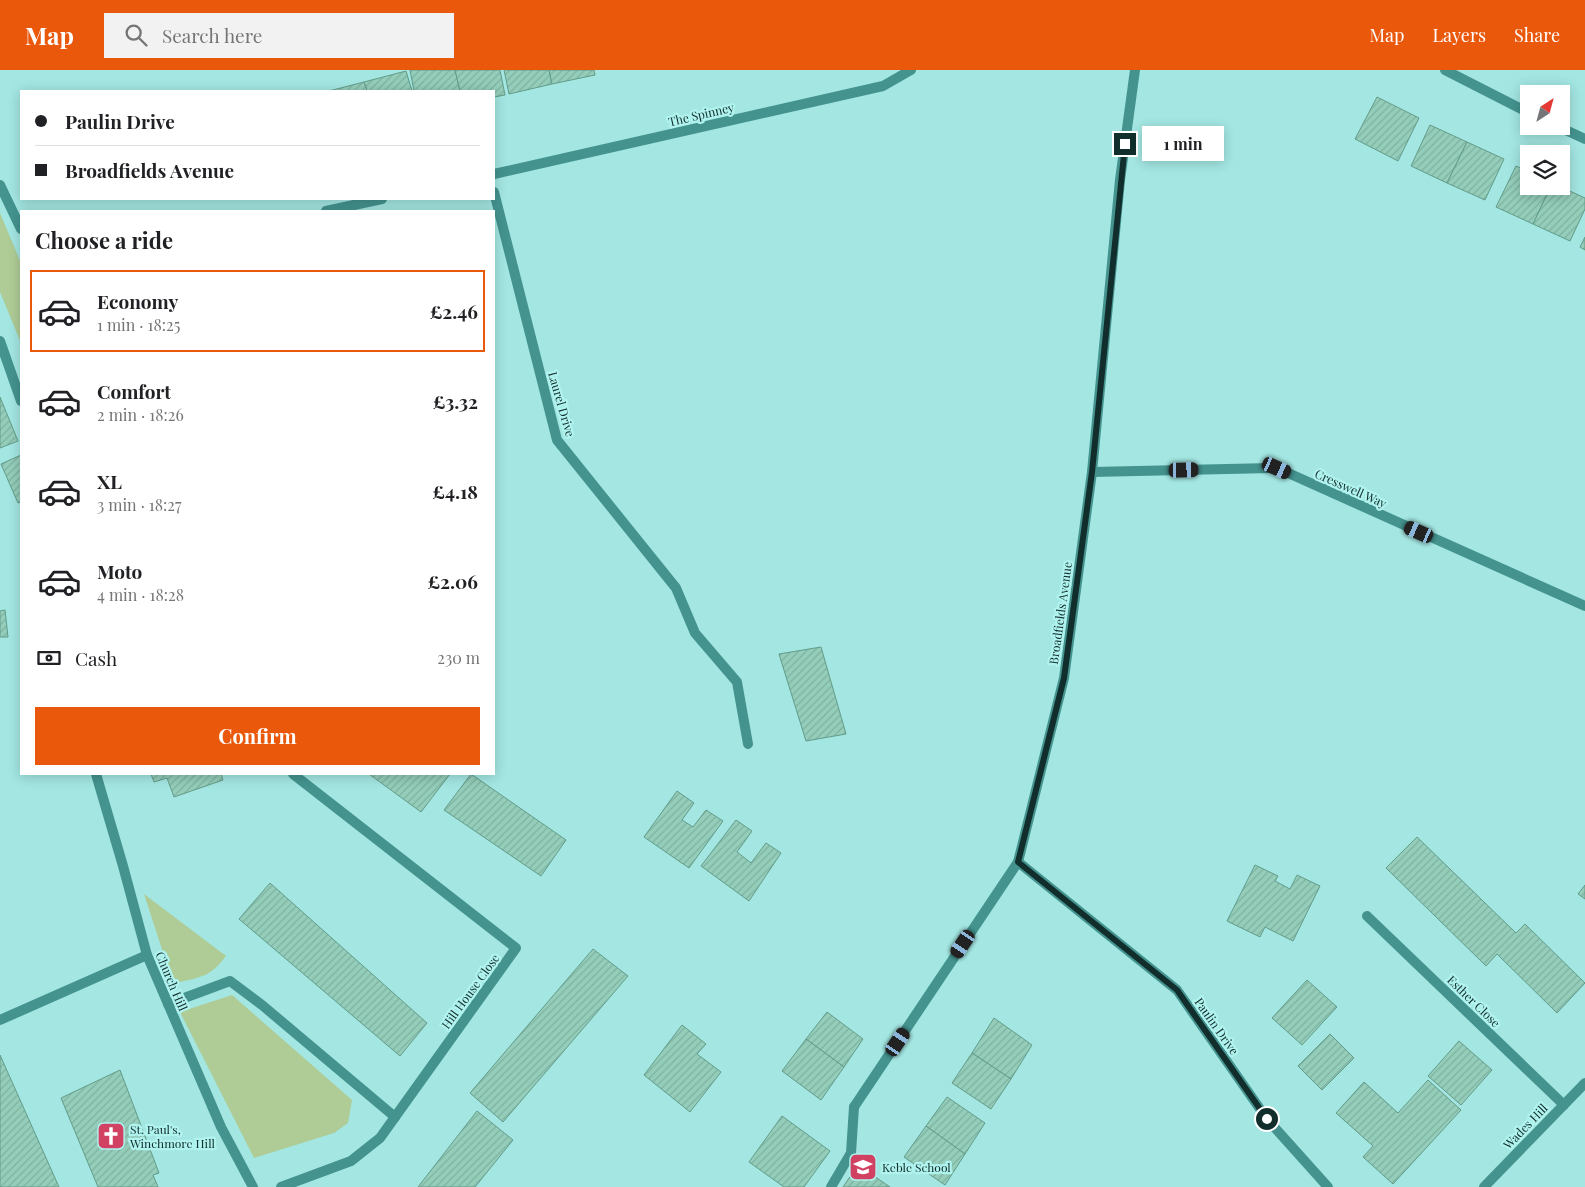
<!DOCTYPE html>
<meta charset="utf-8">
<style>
body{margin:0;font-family:"Playfair Display",serif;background:#f2f2f2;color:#202124;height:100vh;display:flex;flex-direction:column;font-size:19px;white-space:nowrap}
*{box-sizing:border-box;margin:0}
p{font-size:16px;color:#757577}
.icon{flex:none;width:28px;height:28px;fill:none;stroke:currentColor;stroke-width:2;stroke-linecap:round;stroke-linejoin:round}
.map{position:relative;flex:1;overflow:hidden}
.sheet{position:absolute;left:20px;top:140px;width:475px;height:565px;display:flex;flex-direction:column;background:#fff;border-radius:0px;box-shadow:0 2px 12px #0003}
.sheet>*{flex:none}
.hud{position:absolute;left:20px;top:20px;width:475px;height:110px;border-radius:0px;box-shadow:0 2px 12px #0003;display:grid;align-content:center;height:110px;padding:0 15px;background:#fff}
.needle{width:32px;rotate:36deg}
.controls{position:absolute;left:1520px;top:15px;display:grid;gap:10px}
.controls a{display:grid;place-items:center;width:50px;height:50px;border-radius:0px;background:#fff;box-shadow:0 2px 12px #0003;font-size:25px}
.end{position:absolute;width:22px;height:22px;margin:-11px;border:6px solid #122e2c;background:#fff;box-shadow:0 0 0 2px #fff}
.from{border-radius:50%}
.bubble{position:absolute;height:35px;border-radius:0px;background:#fff;box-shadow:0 2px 12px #0003;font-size:16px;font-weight:700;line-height:35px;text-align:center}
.car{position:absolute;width:15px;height:30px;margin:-15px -8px;border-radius:6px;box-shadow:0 0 4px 1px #0007;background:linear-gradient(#222 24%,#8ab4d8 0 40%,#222 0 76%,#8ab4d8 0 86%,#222 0)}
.hud b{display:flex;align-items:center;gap:18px;height:48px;font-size:19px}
.hud b+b{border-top:1px solid #e0e0e0}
.hud i{width:12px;height:12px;background:#202124}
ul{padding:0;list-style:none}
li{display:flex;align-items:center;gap:15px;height:82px;margin:0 10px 8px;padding:0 5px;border:2px solid transparent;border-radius:0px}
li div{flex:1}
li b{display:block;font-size:19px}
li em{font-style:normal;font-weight:700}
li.current{border-color:#ea580c}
li>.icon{width:45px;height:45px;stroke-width:1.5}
h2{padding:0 15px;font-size:22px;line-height:60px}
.pay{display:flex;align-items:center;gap:12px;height:55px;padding:0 15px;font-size:19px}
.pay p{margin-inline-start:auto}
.primary-button{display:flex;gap:10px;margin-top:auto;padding:10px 15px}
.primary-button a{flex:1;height:58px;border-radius:0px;background:#ea580c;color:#fff;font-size:20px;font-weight:700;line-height:58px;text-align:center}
header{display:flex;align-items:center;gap:30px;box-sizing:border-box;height:70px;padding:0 25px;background:#ea580c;color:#fff}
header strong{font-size:24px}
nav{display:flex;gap:28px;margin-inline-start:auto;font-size:18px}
.search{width:350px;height:45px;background:#f2f2f2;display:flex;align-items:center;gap:12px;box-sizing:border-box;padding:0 18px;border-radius:0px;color:#757577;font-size:19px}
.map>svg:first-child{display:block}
.grass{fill:#afcc96}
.building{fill:url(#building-hatch);stroke:#629c89}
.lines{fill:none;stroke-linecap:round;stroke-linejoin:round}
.service{stroke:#44938f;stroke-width:10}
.minor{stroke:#44938f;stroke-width:10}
.tertiary{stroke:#44938f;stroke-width:10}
.route{stroke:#122e2c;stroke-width:6}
.labels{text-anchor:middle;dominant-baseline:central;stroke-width:4.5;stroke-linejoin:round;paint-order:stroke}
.street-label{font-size:12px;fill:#122e2c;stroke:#b0f3ef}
.poi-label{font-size:12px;fill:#122e2c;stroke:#b0f3ef;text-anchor:start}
</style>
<header>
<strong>Map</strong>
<div class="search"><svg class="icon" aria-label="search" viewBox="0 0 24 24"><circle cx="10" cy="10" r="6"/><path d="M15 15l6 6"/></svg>Search here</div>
<nav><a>Map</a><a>Layers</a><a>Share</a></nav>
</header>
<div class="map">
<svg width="1585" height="1117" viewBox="0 0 1585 1117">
<defs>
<pattern id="building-hatch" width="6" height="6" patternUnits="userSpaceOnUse" patternTransform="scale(1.25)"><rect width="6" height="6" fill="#94ceba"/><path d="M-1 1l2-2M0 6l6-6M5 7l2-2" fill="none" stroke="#7fb1a0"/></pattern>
</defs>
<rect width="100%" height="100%" fill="#a3e6e2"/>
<g class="grass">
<path d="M0,143L21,193V273L0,222Z"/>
<path d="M144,824L226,886C211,906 202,907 180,912L171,907Z"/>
<path d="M232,925L352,1030L348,1053L334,1063L254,1088L180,942Z"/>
</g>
<g class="building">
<path d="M410,0H455L460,21H414Z"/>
<path d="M455,0H500L505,25L494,27V21H460Z"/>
<path d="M504,0H549L552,14L509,24Z"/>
<path d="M549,0H594L595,5L552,14Z"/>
<path d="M406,1L412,21H367L364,12Z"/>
<path d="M364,12L367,21H329Z"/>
<path d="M1377,27L1419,48L1398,91L1355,69Z"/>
<path d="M1430,55L1467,72L1447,113L1411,96Z"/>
<path d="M1467,72L1504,89L1485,130L1447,113Z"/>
<path d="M1516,96L1529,102V116H1551L1533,154L1496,137Z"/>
<path d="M1551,116H1559L1585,128V139L1570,171L1533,154Z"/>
<path d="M1585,167V180L1580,177Z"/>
<path d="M0,327L18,371L0,378Z"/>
<path d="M21,385V432L18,433L1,394Z"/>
<path d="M5,540L8,567H0V541Z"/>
<path d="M821,577L846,664L806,671L779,584Z"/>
<path d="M151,704H221L223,710L174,727L167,708L154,712Z"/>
<path d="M369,704H450L421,742Z"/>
<path d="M471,704L566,770L541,806L444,740Z"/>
<path d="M677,721L694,733L682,750L693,757L706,740L723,751L689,798L644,767Z"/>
<path d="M736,750L752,761L737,782L751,793L766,773L781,783L749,831L701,796Z"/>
<path d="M1417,767L1516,863L1525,854L1585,913L1557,943L1497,884L1486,896L1386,798Z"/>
<path d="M1255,795L1278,806L1275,811L1290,819L1297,805L1320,816L1293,871L1265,857L1260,867L1227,851Z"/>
<path d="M270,813L427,953L400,986L239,849Z"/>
<path d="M1585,815V829L1578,824Z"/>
<path d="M593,879L628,906L503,1052L470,1023Z"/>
<path d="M1307,910L1337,937L1302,975L1272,948Z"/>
<path d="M827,942L863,969L844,997L806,969Z"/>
<path d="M994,948L1032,975L1011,1009L972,983Z"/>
<path d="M682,955L706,974L697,984L721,1002L690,1042L644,1005Z"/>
<path d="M1330,964L1354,988L1322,1020L1298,996Z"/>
<path d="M806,969L844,997L821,1030L782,1001Z"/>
<path d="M1459,971L1492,1000L1461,1035L1428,1006Z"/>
<path d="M972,983L1011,1009L991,1039L952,1013Z"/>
<path d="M0,985L59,1117H0Z"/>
<path d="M120,1000L159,1103L153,1105L158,1117H98L61,1028Z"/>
<path d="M1428,1010L1461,1040L1393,1114L1363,1087L1373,1076L1336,1043L1364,1012L1398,1043Z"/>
<path d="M947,1027L985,1053L965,1084L926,1056Z"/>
<path d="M477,1041L513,1070L475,1117H418Z"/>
<path d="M782,1046L830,1081L804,1117H784L749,1092Z"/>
<path d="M926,1056L965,1084L945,1115L904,1087Z"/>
<path d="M858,1095L890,1117H843Z"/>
</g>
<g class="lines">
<g class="service">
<path d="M0,115L21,159"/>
<path d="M0,950L147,885"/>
<path d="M831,1117L851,1083L854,1037"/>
</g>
<g class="minor">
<path d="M1445,0L1529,43"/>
<path d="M1557,56L1585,69"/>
<path d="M494,104L883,16L911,0"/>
<path d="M494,122L557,370L676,518L695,563L737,612L748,674"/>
<path d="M326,141L382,129"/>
<path d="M1092,402L1277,398L1585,536"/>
<path d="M1018,792L1177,920L1267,1049L1328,1117"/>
<path d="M1367,846L1564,1035"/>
<path d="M168,934L230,911L262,935L395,1047"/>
<path d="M854,1037L1018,792L1064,608L1092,402L1120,110L1135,0"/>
<path d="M281,1117L351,1091L380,1068L516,878L293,704"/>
</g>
<g class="tertiary">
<path d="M0,271L21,331"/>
<path d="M96,704L123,796L147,885L221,1057L253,1117"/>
<path d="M1484,1117L1585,1013"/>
</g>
</g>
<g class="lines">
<path class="route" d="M1125,74L1092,402L1064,608L1018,792L1177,920L1267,1049"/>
</g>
<defs>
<symbol id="church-square" viewBox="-11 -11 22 22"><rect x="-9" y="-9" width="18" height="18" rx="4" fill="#d14162" stroke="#b0f3ef"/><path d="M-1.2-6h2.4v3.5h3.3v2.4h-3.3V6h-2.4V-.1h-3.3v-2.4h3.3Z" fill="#fff"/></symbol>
<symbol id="school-square" viewBox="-11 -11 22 22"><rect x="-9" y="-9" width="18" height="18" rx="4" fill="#d14162" stroke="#b0f3ef"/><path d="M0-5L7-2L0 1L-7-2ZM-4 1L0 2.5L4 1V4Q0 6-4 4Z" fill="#fff"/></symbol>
</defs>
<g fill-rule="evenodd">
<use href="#church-square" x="95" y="1050" width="32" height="32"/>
<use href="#school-square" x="847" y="1081" width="32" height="32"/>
</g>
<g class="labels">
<g class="street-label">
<text transform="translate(701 44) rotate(-13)">The Spinney</text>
<text transform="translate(562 334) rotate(74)">Laurel Drive</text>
<text transform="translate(1351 418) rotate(24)">Cresswell Way</text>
<text transform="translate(1060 543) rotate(-82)">Broadfields Avenue</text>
<text transform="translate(172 911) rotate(67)">Church Hill</text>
<text transform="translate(470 921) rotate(-54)">Hill House Close</text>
<text transform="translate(1474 931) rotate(44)">Esther Close</text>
<text transform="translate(1217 956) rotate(55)">Paulin Drive</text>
<text transform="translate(1525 1056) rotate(-46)">Wades Hill</text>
</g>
<g class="poi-label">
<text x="130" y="1059">St. Paul's,<tspan x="130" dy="14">Winchmore Hill</tspan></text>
<text x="882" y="1097">Keble School</text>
</g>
</g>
</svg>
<div class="controls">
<a><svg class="needle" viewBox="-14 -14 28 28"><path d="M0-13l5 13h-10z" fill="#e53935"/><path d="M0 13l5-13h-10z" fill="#757577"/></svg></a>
<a><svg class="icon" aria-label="layers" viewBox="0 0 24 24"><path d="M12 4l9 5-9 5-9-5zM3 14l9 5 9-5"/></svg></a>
</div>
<i class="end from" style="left:1267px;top:1049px"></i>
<i class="end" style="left:1125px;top:74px"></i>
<div class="bubble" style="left:1142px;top:56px;width:82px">1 min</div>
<i class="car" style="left:1277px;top:398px;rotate:114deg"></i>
<i class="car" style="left:1184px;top:400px;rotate:89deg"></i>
<i class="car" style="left:1419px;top:462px;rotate:294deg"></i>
<i class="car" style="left:963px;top:874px;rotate:214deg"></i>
<i class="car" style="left:898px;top:972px;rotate:34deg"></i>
<div class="hud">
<b><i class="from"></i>Paulin Drive</b>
<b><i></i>Broadfields Avenue</b>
</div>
<section class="sheet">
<h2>Choose a ride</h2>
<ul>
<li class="current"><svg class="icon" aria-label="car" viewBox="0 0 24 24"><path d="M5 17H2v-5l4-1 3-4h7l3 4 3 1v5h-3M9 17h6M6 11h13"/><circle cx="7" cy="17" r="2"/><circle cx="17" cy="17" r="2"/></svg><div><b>Economy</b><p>1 min · 18:25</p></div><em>£2.46</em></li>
<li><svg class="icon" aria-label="car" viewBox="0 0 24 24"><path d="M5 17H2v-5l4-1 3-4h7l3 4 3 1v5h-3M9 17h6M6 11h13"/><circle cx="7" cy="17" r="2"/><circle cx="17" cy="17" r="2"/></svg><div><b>Comfort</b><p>2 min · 18:26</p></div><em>£3.32</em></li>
<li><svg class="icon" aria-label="car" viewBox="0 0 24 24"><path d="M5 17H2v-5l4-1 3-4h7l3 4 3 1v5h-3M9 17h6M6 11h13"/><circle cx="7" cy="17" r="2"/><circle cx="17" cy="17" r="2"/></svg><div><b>XL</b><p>3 min · 18:27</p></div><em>£4.18</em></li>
<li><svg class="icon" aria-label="car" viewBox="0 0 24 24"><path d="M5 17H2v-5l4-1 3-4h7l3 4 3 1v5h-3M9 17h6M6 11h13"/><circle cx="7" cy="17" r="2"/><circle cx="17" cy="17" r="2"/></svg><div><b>Moto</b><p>4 min · 18:28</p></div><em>£2.06</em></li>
</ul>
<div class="pay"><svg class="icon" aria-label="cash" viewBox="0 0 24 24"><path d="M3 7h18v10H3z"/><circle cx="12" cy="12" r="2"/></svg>Cash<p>230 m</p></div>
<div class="primary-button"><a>Confirm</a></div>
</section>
</div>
